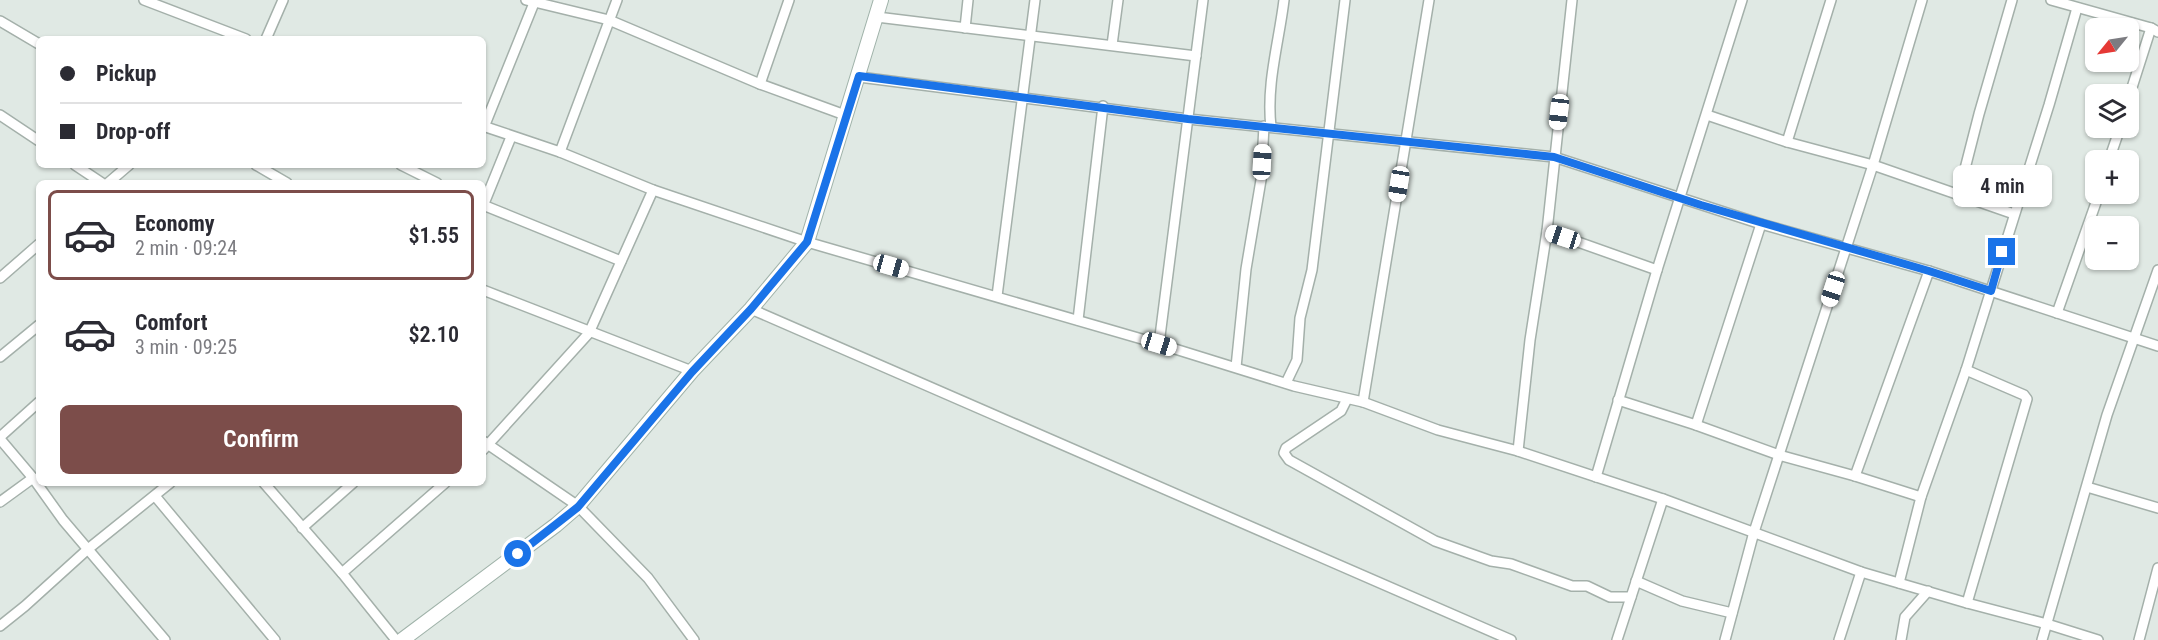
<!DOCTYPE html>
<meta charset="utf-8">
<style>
body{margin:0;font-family:"Roboto Condensed",sans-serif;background:#f7f7f7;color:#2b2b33;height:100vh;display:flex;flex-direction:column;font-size:22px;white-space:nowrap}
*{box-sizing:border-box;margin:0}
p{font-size:20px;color:#7c7c81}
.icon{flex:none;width:33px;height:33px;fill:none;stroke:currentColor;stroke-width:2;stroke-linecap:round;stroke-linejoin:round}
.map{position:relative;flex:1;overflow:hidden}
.details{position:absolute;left:36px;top:180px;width:450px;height:306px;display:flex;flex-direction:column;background:#fff;border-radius:9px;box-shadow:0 2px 4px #0004}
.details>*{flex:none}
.guide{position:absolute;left:36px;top:36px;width:450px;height:132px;border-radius:9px;box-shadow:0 2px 4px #0004;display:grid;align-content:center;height:132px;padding:0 24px;background:#fff}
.needle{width:39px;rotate:240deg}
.tools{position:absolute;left:2085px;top:18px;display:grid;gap:12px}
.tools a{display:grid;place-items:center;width:54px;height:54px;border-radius:9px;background:#fff;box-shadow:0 2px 4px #0004;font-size:30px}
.end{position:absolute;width:27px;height:27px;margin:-14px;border:8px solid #1a73e8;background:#fff;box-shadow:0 0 0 3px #fff}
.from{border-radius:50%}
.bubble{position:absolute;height:42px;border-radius:9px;background:#fff;box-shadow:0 2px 4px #0004;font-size:20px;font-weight:600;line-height:42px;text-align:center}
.car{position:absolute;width:18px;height:36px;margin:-18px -9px;border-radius:8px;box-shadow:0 0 4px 2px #0007;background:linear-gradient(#fff 24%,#345 0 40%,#fff 0 76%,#345 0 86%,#fff 0)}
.guide b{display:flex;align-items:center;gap:21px;height:57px;font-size:22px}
.guide b+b{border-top:2px solid #e1e1e2}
.guide i{width:15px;height:15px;background:#2b2b33}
ul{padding:10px 0 0;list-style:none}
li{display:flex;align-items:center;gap:18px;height:90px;margin:0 12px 9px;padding:0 12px;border:3px solid transparent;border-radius:9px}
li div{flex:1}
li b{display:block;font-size:22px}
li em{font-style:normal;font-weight:600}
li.on{border-color:#7c4d4a}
li>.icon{width:54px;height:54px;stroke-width:1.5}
.button{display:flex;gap:12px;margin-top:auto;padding:12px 24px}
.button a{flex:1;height:69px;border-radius:9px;background:#7c4d4a;color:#fff;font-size:24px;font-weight:600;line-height:69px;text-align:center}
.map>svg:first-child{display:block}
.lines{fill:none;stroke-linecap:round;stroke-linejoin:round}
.street-casing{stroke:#a4b0aa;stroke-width:12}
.secondary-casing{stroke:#a0b3aa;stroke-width:16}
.street{stroke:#fff;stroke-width:9}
.secondary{stroke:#fff;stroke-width:14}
.route{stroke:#1a73e8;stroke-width:8}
</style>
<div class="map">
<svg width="2158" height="640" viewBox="0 0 2158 640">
<rect width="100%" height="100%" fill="#e0e9e4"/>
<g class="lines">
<defs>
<g id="street">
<path d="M144,0L246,39"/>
<path d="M526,0L609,20L760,84L845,115"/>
<path d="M2051,0L2151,28L2158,32"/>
<path d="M877,17L1196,56"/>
<path d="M0,21L39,44"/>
<path d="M965,28L968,0"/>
<path d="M266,39L283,0"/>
<path d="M1112,45L1118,0"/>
<path d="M859,77L1188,119L1554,157L1761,224L1929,271L2158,346"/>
<path d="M760,84L789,0"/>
<path d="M2128,100L2151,28"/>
<path d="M0,115L39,141"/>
<path d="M1707,115L1787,142L1873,165L2014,214"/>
<path d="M483,126L560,152L653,190L807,242L1159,344L1294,386L1363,402L1438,430L1518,451L1663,499L1861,572L1967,603L2047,624L2098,640"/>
<path d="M484,127L534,3"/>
<path d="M1271,127C1266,84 1279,42 1284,0"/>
<path d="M1787,142L1831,0"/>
<path d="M560,152L617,0"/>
<path d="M2109,160L2120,128"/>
<path d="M75,165L102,183"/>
<path d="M256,165L287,183"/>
<path d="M401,165L437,183"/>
<path d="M108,183L129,165"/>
<path d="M1958,196L1979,114L2012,0"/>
<path d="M483,205L621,261"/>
<path d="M483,206L511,137"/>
<path d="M1547,231L1657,270"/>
<path d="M0,278L39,244"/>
<path d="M483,290L692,371"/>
<path d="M997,296L1035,0"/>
<path d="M751,309L1511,640"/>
<path d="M2057,313L2099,194"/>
<path d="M1078,320L1103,106"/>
<path d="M1159,344L1203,0"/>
<path d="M0,357L39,325"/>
<path d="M1236,367L1246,269L1261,180L1264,126"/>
<path d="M1966,370L2024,395L2027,399L1967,603"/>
<path d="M1286,383L1297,360L1300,318L1312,270L1345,0"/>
<path d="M1347,399L1341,411L1286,448L1284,453L1289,460L1435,541L1491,561L1511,564L1572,586H1587L1610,597H1631"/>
<path d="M1618,400L1696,425L1779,455L1855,476L1921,497"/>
<path d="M1363,402L1429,0"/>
<path d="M1696,425L1761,224"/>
<path d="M0,437L39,402"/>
<path d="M0,439L33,478L63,520L165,640"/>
<path d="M483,441L578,506L648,578L694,640"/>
<path d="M483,450L589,333L653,190"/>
<path d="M1518,451L1530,340L1547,231L1572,0"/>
<path d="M1855,476L1929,271"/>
<path d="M1596,477L1657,270L1742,0"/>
<path d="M264,483L342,573L396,640"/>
<path d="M2087,487L2158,508"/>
<path d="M155,496L275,640"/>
<path d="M0,502L33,478"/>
<path d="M302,528L353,483"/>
<path d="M342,573L445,483"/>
<path d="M1636,581L1682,601L1732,613"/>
<path d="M1899,583L1921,497L1966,370L2049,105L2077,8"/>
<path d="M0,626L25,606L88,549L170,483"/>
<path d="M1617,640L1663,499"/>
<path d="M1725,640L1754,532L1873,165L1922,0"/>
<path d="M1839,640L1861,572"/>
<path d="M1901,640L1905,617L1928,591"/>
<path d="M2042,640L2107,415L2158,270"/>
<path d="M2139,640L2158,568"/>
</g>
<path id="secondary" d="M402,640L556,525L578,506L692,371L751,309L807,242L881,0"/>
</defs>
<use href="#street" class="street-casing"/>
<use href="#secondary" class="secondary-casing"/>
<use href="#street" class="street"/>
<use href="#secondary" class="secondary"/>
</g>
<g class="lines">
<path class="route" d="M518,554L578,507L692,372L751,309L807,242L859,76L1188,119L1554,157L1701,205L1929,271L1991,291L2002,252"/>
</g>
</svg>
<div class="tools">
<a><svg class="needle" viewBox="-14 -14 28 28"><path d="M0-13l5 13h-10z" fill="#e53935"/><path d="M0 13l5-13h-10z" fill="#7c7c81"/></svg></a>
<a><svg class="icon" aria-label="layers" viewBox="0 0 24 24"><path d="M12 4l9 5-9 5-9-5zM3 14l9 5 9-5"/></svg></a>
<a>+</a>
<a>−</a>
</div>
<i class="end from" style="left:518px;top:554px"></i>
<i class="end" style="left:2002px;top:252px"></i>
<div class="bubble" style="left:1953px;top:165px;width:99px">4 min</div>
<i class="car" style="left:1559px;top:112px;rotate:187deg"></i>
<i class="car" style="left:1262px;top:162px;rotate:3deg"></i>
<i class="car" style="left:1399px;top:184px;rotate:189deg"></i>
<i class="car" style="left:1563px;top:237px;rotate:288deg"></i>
<i class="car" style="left:891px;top:266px;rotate:106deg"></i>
<i class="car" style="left:1833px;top:289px;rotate:198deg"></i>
<i class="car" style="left:1159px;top:344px;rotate:107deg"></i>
<div class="guide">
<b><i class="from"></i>Pickup</b>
<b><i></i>Drop-off</b>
</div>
<section class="details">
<ul>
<li class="on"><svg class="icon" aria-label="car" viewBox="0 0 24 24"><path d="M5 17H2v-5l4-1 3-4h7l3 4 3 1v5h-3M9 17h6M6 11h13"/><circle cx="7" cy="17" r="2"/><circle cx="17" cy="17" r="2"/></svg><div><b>Economy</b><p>2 min · 09:24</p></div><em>$1.55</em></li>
<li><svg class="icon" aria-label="car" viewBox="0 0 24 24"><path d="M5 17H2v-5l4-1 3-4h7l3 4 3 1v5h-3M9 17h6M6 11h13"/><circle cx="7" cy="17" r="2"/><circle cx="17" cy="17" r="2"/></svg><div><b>Comfort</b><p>3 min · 09:25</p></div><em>$2.10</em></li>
</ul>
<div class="button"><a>Confirm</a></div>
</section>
</div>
